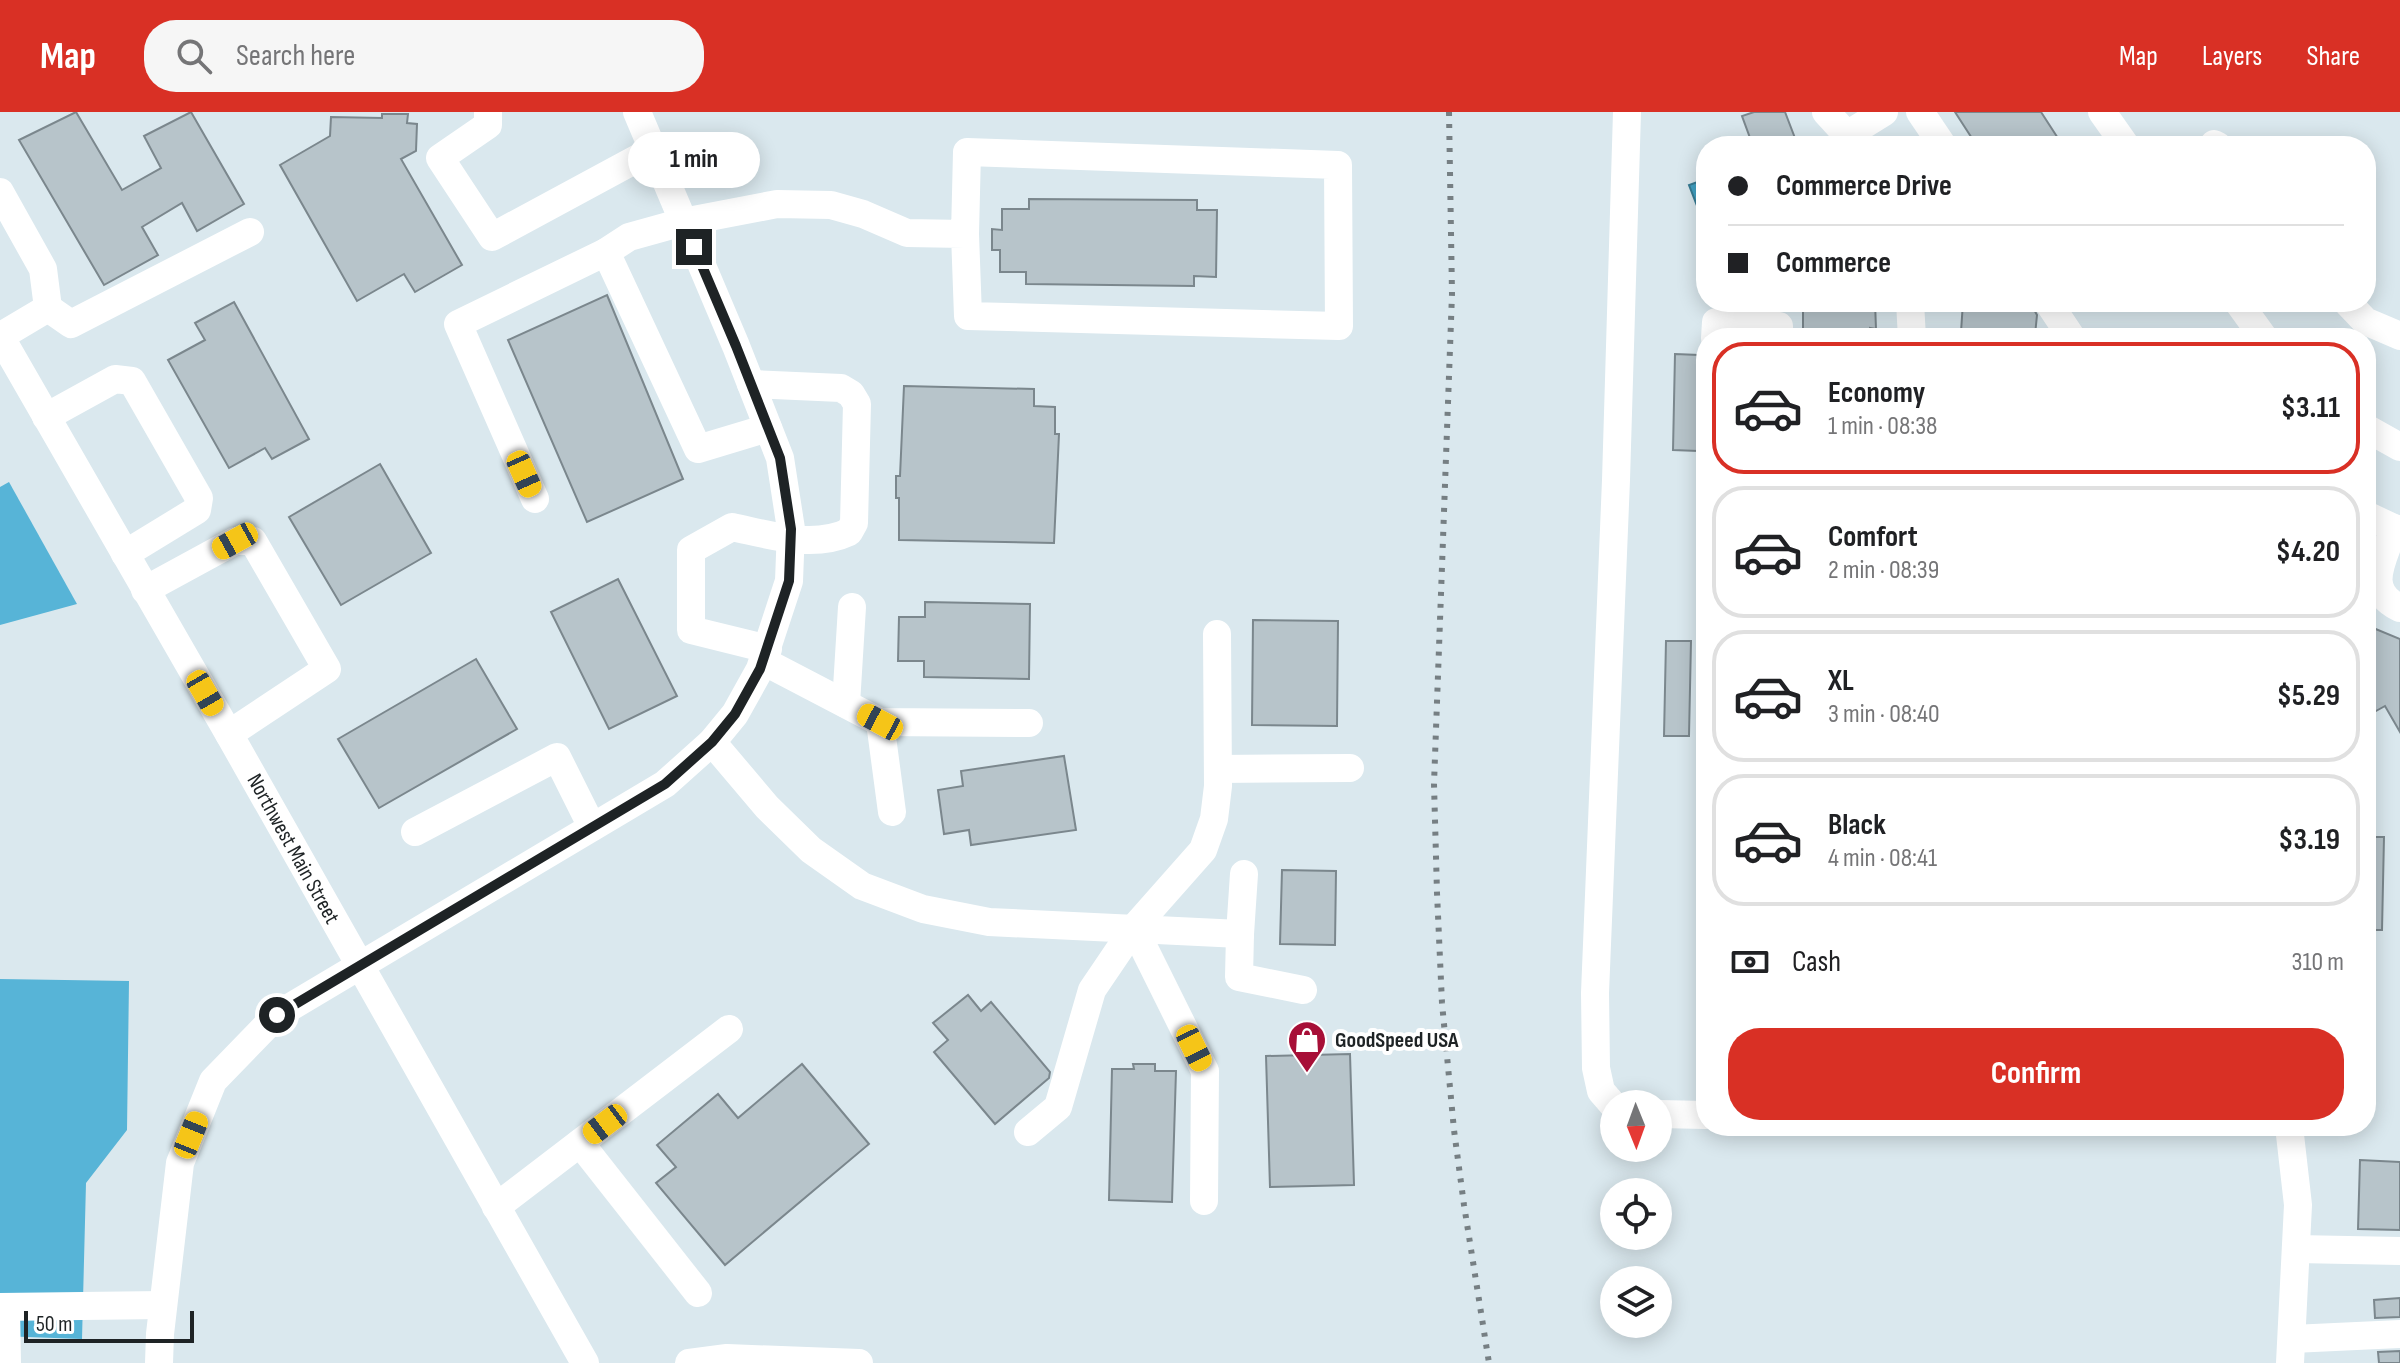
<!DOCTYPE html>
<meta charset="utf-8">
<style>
body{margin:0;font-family:"Sofia Sans Condensed",sans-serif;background:#f6f6f6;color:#202124;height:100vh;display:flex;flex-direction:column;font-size:30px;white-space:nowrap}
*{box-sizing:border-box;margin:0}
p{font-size:26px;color:#757577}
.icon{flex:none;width:44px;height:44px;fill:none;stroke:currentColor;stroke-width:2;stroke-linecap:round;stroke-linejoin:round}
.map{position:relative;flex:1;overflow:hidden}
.side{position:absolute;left:1696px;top:216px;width:680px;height:808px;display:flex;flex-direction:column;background:#fff;border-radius:32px;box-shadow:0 4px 20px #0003}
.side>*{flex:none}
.hud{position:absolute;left:1696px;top:24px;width:680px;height:176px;border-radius:32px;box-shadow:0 4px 20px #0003;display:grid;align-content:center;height:176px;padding:0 32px;background:#fff}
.needle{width:52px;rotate:179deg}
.tools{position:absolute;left:1600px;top:978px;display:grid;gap:16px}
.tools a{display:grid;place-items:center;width:72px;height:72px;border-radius:50%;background:#fff;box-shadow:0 4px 20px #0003;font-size:40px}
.scale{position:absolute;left:24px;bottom:20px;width:170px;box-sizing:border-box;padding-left:8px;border:4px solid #1e2325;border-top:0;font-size:22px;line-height:28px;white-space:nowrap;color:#1e2325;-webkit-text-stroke:6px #fff;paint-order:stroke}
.end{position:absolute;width:36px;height:36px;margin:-18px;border:10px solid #1e2325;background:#fff;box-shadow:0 0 0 4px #fff}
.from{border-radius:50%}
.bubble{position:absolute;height:56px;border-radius:28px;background:#fff;box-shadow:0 4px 20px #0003;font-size:26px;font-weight:700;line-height:56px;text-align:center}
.car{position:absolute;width:24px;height:48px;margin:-24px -12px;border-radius:10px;box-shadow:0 0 6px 2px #0007;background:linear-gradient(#f5c518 24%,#345 0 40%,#f5c518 0 76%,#345 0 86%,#f5c518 0)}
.hud b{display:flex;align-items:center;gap:28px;height:76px;font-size:30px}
.hud b+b{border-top:2px solid #e0e0e0}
.hud i{width:20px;height:20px;background:#202124}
ul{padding:14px 0 0;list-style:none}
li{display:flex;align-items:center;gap:24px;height:132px;margin:0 16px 12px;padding:0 16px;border:4px solid #e0e0e0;border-radius:32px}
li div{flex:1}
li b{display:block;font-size:30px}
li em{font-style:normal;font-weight:700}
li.active{border-color:#d93025}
li>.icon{width:72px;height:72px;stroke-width:1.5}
.pay{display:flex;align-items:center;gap:20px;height:88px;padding:0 32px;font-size:30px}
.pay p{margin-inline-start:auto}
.primary-button{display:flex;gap:16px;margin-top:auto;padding:16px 32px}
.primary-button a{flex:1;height:92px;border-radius:32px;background:#d93025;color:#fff;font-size:32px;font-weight:700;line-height:92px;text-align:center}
header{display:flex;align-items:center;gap:48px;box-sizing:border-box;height:112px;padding:0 40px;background:#d93025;color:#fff}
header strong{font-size:38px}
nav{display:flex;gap:44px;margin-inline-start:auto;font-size:28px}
.search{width:560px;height:72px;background:#f6f6f6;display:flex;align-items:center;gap:20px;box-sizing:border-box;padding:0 28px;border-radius:32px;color:#757577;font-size:30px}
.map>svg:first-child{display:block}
.forest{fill:#57b4d7}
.water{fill:#42a2c4;stroke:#377c94;stroke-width:2}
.building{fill:#b7c4ca;stroke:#7b878d;stroke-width:2}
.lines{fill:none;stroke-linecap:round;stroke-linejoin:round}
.minor{stroke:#fff;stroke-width:28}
.rail{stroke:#767f83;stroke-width:6;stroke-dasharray:4 8;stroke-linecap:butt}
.route{stroke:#1e2325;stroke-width:10}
.labels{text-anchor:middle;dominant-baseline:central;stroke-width:8;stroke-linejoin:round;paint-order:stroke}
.street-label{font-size:22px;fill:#1e2325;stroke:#fff}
.poi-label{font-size:22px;font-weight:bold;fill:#1e2325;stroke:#fff;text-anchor:start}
</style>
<header>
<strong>Map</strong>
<div class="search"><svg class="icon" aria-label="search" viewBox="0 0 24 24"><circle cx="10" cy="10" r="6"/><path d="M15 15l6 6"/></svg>Search here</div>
<nav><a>Map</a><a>Layers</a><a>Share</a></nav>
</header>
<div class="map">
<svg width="2400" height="1251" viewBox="0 0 2400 1251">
<rect width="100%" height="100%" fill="#dae8ee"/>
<g class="forest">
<path d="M9,370L77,492L0,513V375Z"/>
<path d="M0,867L129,869L127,1018L86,1071L82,1227L0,1224Z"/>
</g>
<path class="water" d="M1706,67V117L1689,73Z"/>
<g class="building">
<path d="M76,0L122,78L161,56L144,24L191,0L244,92L197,119L182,91L142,115L158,143L104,173L19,28Z"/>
<path d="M1754,0H1785L1798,34H1753L1742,4Z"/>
<path d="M1955,0H2041L2063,34H1977Z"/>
<path d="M382,2H408L407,11L417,12L416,39L401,47L462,153L415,180L404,162L357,189L280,53L330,24L331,5L382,6Z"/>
<path d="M1029,87L1197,88V98H1217L1216,165L1194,164V174L1026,172V160H1000V138H992V117L1002,118V97H1029Z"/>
<path d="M607,183L683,367L587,410L508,228Z"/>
<path d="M234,190L309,327L272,347L265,336L229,356L168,248L205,228L195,211Z"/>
<path d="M1803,190H1875L1876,217L1870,216V226H1803Z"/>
<path d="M1963,190L2031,192L2037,203L2035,223H2033V226H1964V220H1961Z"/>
<path d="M1675,242L1699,243L1698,339L1673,338Z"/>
<path d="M904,274L1034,277V294L1055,295V322H1059L1054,431L899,428V386H896V364H900Z"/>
<path d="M380,352L431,441L341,493L289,405Z"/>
<path d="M618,467L677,584L609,617L551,500Z"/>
<path d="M925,490L1030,492L1029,567L924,565V549H898L899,505H925Z"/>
<path d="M1253,508L1338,509L1337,614L1252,613Z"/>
<path d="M2366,513L2400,527V620L2385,594L2376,599L2366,595Z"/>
<path d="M1666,529H1691L1689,624H1664Z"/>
<path d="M476,547L517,617L379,696L338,627Z"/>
<path d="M1064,644L1076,718L971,733L969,718L944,722L938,678L963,674L961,659Z"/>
<path d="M2366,725H2384L2382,818H2366Z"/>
<path d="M1282,758L1336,759L1335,833L1280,832Z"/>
<path d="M968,883L981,899L991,890L1050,960L1049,966L995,1012L934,940L948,928L933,911Z"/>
<path d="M1350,942L1354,1073L1270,1075L1266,944Z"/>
<path d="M802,952L869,1032L725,1153L656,1071L676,1055L657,1033L718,982L738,1006Z"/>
<path d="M1133,952H1155V959H1176L1172,1090L1109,1088L1112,957H1134Z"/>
<path d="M2360,1048L2400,1050V1118L2358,1117Z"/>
<path d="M2400,1186V1205L2375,1206L2374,1188Z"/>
<path d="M2400,1239V1251H2379L2378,1240Z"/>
</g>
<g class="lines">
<g class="minor">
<path d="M488,0V13L440,46L492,125L653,38"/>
<path d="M1826,0L1847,23"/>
<path d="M1920,0L1943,34"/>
<path d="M2102,0L2126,34"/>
<path d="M2214,32L2218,34"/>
<path d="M1851,34L1847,23L1884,0"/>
<path d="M0,80L43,157L48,196L1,224"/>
<path d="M1910,190L1912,226"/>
<path d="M2048,190L2072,226"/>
<path d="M2238,190L2264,226"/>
<path d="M2347,190L2365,209L2400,224"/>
<path d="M48,196L71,212L250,120"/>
<path d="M0,224L229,622L585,1251"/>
<path d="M1715,226L1716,210L1779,214V226"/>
<path d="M751,272L841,276L851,282L857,292L854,411L849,420C813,437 770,423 732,415L691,438V518L768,537"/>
<path d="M46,305L115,267L132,269L199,386L197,398L125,442"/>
<path d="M768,316L698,337L606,140L629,125L683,110L777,92L831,93L863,102L907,121L965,122L968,204L1339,214L1338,53L967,40L965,122"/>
<path d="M2366,316L2400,335"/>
<path d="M535,387L458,212L606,140"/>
<path d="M2366,403L2400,419"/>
<path d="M2394,416C2384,447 2362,478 2400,496"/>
<path d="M145,478L235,429H253L327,557L229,622"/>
<path d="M763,549L880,610L1029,611"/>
<path d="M846,592L852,495"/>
<path d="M880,610L892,700"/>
<path d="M712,630L767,695L811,738L862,774L923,797L989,810L1240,822L1244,762"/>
<path d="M1218,657L1350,656"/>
<path d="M415,720L557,645L592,715"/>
<path d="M1134,816L1205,959L1204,1089"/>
<path d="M1240,822L1239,865L1303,878"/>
<path d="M1614,994L1601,979L1596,956L1595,881L1616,368L1627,0"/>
<path d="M1658,1002L1706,1003"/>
<path d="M2289,1014L2298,1093L2290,1251"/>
<path d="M1028,1020L1058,995L1092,878L1134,816L1203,738L1214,707L1218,674L1217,522"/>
<path d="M580,1031L698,1181"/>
<path d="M496,1095L729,917"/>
<path d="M2296,1137L2400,1139"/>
<path d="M0,1195L163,1193"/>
<path d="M6,1195L7,1251"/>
<path d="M2292,1227L2400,1222"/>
<path d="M159,1251L160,1222L180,1051L213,969L277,903L665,672L712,630L735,602L760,557L789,469L791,417L780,346L736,234L637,0"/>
<path d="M689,1251L727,1246L859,1251"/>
</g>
<path class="rail" d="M1449,0L1452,182L1434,672L1437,781L1442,891L1454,1018L1464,1093L1489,1251"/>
</g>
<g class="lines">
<path class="route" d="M277,903L665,672L712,630L735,602L760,557L789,469L791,417L780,346L736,234L694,135"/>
</g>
<defs>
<symbol id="shop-pin" viewBox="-11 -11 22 30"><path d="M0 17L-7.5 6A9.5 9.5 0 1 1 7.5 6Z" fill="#a70f37" stroke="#fff"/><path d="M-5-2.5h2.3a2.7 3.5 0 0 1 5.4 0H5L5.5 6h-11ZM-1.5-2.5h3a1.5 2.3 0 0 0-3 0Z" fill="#fff"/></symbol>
</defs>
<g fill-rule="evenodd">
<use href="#shop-pin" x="1285" y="906" width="44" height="60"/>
</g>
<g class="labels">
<g class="street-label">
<text transform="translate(293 737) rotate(61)">Northwest Main Street</text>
</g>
<g class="poi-label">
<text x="1335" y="928">GoodSpeed USA</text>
</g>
</g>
</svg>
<div class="tools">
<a><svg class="needle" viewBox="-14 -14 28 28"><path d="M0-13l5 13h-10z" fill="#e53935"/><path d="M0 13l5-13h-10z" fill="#757577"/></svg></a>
<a><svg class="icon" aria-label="locate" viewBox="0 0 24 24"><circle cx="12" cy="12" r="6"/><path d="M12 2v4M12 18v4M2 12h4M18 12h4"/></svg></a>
<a><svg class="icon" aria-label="layers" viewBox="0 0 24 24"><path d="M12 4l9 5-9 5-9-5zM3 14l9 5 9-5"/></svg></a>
</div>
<div class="scale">50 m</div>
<i class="end from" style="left:277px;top:903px"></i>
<i class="end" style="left:694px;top:135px"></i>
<div class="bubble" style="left:628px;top:20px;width:132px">1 min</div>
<i class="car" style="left:524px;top:362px;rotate:156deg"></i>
<i class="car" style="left:235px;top:429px;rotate:241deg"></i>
<i class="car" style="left:205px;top:581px;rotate:150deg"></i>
<i class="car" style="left:880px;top:610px;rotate:298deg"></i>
<i class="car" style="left:1194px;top:936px;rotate:154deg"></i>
<i class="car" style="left:605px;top:1012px;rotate:233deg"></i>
<i class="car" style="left:191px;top:1023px;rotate:22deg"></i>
<div class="hud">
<b><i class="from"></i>Commerce Drive</b>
<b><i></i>Commerce</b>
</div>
<section class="side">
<ul>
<li class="active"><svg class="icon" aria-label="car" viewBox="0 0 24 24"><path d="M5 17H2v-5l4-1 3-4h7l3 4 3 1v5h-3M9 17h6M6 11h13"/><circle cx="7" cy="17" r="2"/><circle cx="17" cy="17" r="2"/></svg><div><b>Economy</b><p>1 min · 08:38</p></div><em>$3.11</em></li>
<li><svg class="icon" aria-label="car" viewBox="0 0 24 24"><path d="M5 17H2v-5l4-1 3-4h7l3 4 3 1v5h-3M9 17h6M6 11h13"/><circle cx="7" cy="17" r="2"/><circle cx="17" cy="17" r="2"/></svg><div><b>Comfort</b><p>2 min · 08:39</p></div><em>$4.20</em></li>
<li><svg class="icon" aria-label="car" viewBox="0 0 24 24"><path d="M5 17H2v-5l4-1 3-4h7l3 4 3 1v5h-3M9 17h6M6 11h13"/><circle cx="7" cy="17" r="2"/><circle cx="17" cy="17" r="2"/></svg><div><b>XL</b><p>3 min · 08:40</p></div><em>$5.29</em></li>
<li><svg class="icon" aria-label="car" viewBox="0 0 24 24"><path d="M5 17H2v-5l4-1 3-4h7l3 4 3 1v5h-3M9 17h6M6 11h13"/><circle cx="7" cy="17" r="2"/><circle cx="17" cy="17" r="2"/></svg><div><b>Black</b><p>4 min · 08:41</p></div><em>$3.19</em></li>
</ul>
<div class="pay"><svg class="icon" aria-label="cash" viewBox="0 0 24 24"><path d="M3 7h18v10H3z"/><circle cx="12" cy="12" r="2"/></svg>Cash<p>310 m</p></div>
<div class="primary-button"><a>Confirm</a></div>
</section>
</div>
